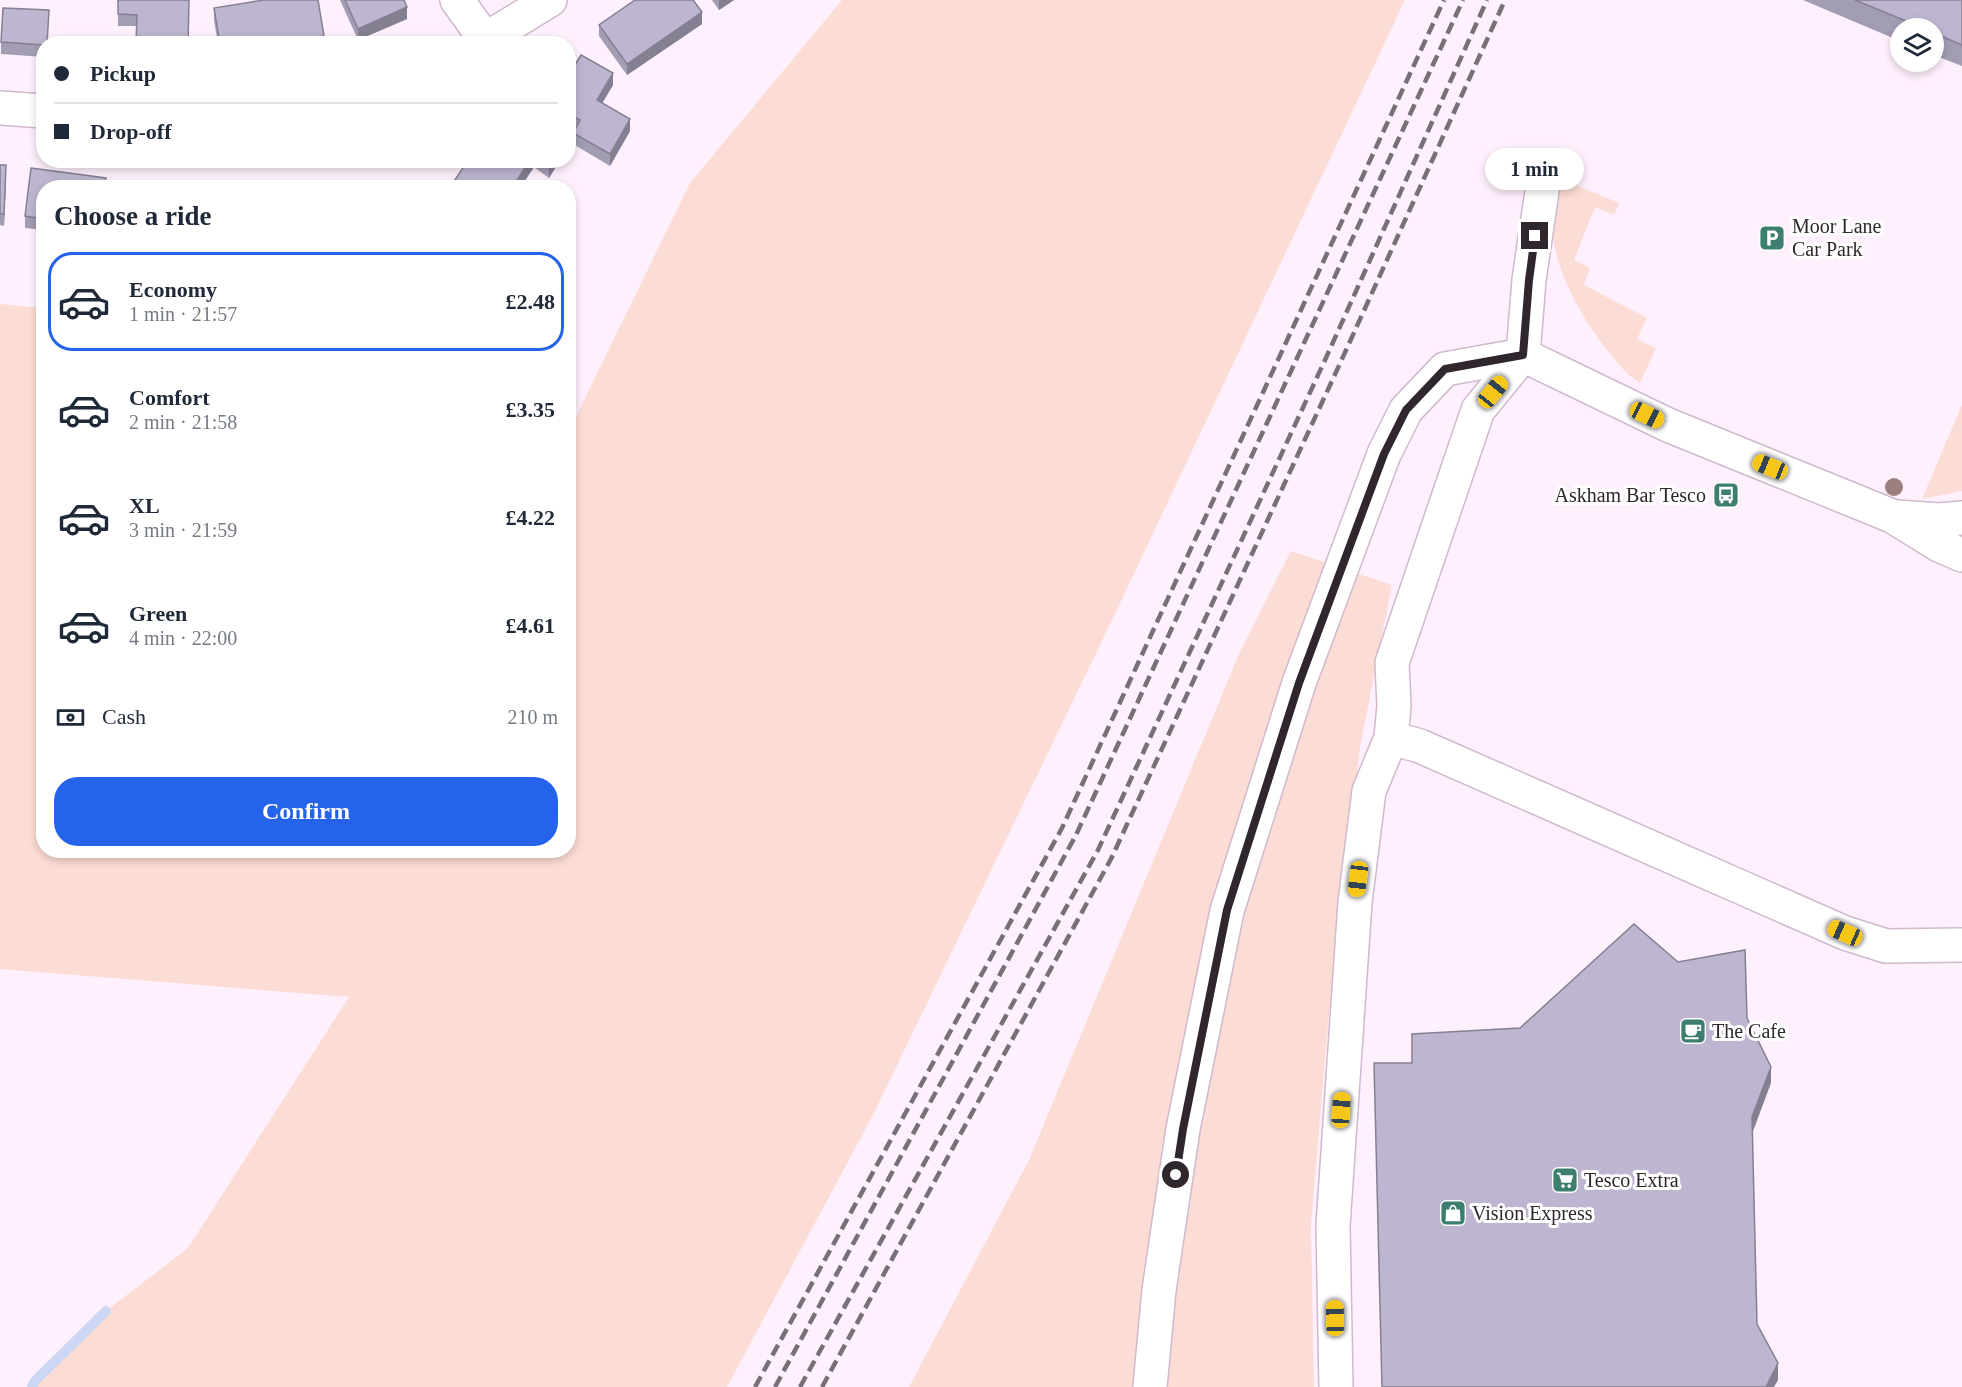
<!DOCTYPE html>
<meta charset="utf-8">
<style>
body{margin:0;font-family:Georgia,serif;background:#f2f2f3;color:#1f2937;height:100vh;display:flex;flex-direction:column;font-size:22px;white-space:nowrap}
*{box-sizing:border-box;margin:0}
p{font-size:20px;color:#747a83}
.icon{flex:none;width:33px;height:33px;fill:none;stroke:currentColor;stroke-width:2;stroke-linecap:round;stroke-linejoin:round}
.map{position:relative;flex:1;overflow:hidden}
.panel{position:absolute;left:36px;top:180px;width:540px;height:678px;display:flex;flex-direction:column;background:#fff;border-radius:24px;box-shadow:0 3px 9px #0003}
.panel>*{flex:none}
.hud{position:absolute;left:36px;top:36px;width:540px;height:132px;border-radius:24px;box-shadow:0 3px 9px #0003;display:grid;align-content:center;height:132px;padding:0 18px;background:#fff}
.fabs{position:absolute;left:1890px;top:18px;display:grid;gap:12px}
.fabs a{display:grid;place-items:center;width:54px;height:54px;border-radius:50%;background:#fff;box-shadow:0 3px 9px #0003;font-size:30px}
.end{position:absolute;width:27px;height:27px;margin:-14px;border:8px solid #2f262e;background:#fff;box-shadow:0 0 0 3px #fff}
.from{border-radius:50%}
.bubble{position:absolute;height:42px;border-radius:21px;background:#fff;box-shadow:0 3px 9px #0003;font-size:20px;font-weight:600;line-height:42px;text-align:center}
.car{position:absolute;width:18px;height:36px;margin:-18px -9px;border-radius:8px;box-shadow:0 0 4px 2px #0007;background:linear-gradient(#f5c518 24%,#345 0 40%,#f5c518 0 76%,#345 0 86%,#f5c518 0)}
.hud b{display:flex;align-items:center;gap:21px;height:57px;font-size:22px}
.hud b+b{border-top:2px solid #e0e1e3}
.hud i{width:15px;height:15px;background:#1f2937}
ul{padding:0;list-style:none}
li{display:flex;align-items:center;gap:18px;height:99px;margin:0 12px 9px;padding:0 6px;border:3px solid transparent;border-radius:24px}
li div{flex:1}
li b{display:block;font-size:22px}
li em{font-style:normal;font-weight:600}
li.current{border-color:#2563eb}
li>.icon{width:54px;height:54px;stroke-width:1.5}
h2{padding:0 18px;font-size:27px;line-height:72px}
.pay{display:flex;align-items:center;gap:15px;height:66px;padding:0 18px;font-size:22px}
.pay p{margin-inline-start:auto}
.primary-button{display:flex;gap:12px;margin-top:auto;padding:12px 18px}
.primary-button a{flex:1;height:69px;border-radius:24px;background:#2563eb;color:#fff;font-size:24px;font-weight:600;line-height:69px;text-align:center}
.map>svg:first-child{display:block}
.green{fill:#fcddd6}
.lines{fill:none;stroke-linecap:round;stroke-linejoin:round}
.stream{stroke:#ccd7f4;stroke-width:10}
.minor-casing{stroke:#d0b9cc;stroke-width:36}
.minor{stroke:#fff;stroke-width:33}
.rail{stroke:#796f78;stroke-width:4.5;stroke-dasharray:12 6;stroke-linecap:butt}
.tree{fill:#9d7e7e}
.wall{fill:#a39db3}
.shaded-wall{fill:#857f92}
.building{fill:#beb6d0;stroke:#857f92;stroke-width:1.5}
.route{stroke:#2f262e;stroke-width:8}
.labels{text-anchor:middle;dominant-baseline:central;stroke-width:6;stroke-linejoin:round;paint-order:stroke}
.poi-label{font-size:20px;fill:#2f262e;stroke:#fff;text-anchor:start}
</style>
<div class="map">
<svg width="1962" height="1387" viewBox="0 0 1962 1387">
<rect width="100%" height="100%" fill="#fef0fc"/>
<g class="green">
<path d="M842,0H1405L1114,616L873,1115L727,1387H32L35,1381L106,1311L188,1248L349,997L0,969V304L43,308L44,850H568L569,431L690,183Z"/>
<path d="M1558,178L1619,203L1614,215L1595,207L1574,260L1590,268L1584,285L1647,318L1637,339L1656,348L1640,383C1626,375 1618,363 1608,351C1579,314 1553,268 1551,220C1551,207 1556,192 1558,178Z"/>
<path d="M1962,405V491L1922,499Z"/>
<path d="M1291,551L1392,585L1360,747L1328,1024L1311,1225L1314,1387H909L1029,1160L1239,654Z"/>
</g>
<g class="lines">
<path class="stream" d="M32,1387L35,1381L106,1311"/>
<defs>
<g id="minor">
<path d="M457,0L485,39"/>
<path d="M478,44L550,0"/>
<path d="M0,108L44,111"/>
<path d="M1545,171L1529,280L1523,355L1478,410L1392,663L1394,706L1391,738L1420,746L1845,933L1886,946L1962,945"/>
<path d="M1897,517L1939,520L1962,518"/>
<path d="M1150,1387L1159,1290L1183,1129L1227,911L1299,683L1384,454L1406,410L1445,369L1523,355L1668,425L1892,516L1939,545L1962,555"/>
<path d="M1336,1387L1333,1226L1355,902L1369,791L1391,738"/>
</g>
</defs>
<use href="#minor" class="minor-casing"/>
<use href="#minor" class="minor"/>
<g class="rail">
<path d="M755,1387L1062,828L1444,0"/>
<path d="M775,1387L1076,835L1463,0"/>
<path d="M800,1387L1098,850L1325,360L1487,0"/>
<path d="M822,1387L1111,859L1337,370L1505,0"/>
</g>
</g>
<circle class="tree" cx="1894" cy="487" r="9"/>
<g class="wall">
<path d="M118,0H190L137,26H118Z"/>
<path d="M340,0H404L407,19L358,40Z"/>
<path d="M712,0H734L719,10Z"/>
<path d="M1803,0H1962V66L1934,55V28H1900V41Z"/>
<path d="M214,8L324,36V44H218L214,20Z"/>
<path d="M49,22L44,44V57L1,54V42Z"/>
<path d="M702,24L627,75L599,36V25Z"/>
<path d="M568,76L613,85L602,103L630,131L610,166L573,144V133L575,129L568,125Z"/>
<path d="M468,160H560L549,178L534,167L520,188H451V186Z"/>
<path d="M0,165L6,177L4,226L0,225Z"/>
<path d="M31,168L106,178V188H44V230L25,228V216Z"/>
</g>
<g class="shaded-wall">
<path d="M719,0H734L719,10Z"/>
<path d="M407,7V19L358,40V29Z"/>
<path d="M702,12V24L627,75V64Z"/>
<path d="M613,73V85L597,112V100Z"/>
<path d="M630,119V131L610,166V154Z"/>
<path d="M530,160H534V167L520,188H512Z"/>
<path d="M553,160H560L549,178V166Z"/>
<path d="M6,165V177L4,226V214Z"/>
<path d="M1771,1067V1083L1752,1134V1117Z"/>
<path d="M1778,1363V1380L1774,1387H1766Z"/>
</g>
<g class="building">
<path d="M118,0H189L188,44H136L137,15L118,14Z"/>
<path d="M264,0H318L324,36L277,44H220L214,8Z"/>
<path d="M345,0H404L407,7L358,29Z"/>
<path d="M635,0H693L702,12L627,64L599,25Z"/>
<path d="M1855,0H1962V45L1934,33V28H1923Z"/>
<path d="M3,8L49,10L47,44H44V45L1,42Z"/>
<path d="M581,55L613,73L597,100L630,119L610,154L573,133L580,120L568,114V76Z"/>
<path d="M468,160H530L512,188H454L451,186Z"/>
<path d="M540,160H553L549,166Z"/>
<path d="M0,165H6L4,214H0Z"/>
<path d="M31,168L106,178L105,188H44V219L25,216Z"/>
<path d="M1634,924L1678,962L1745,950L1747,1018L1771,1067L1752,1117L1757,1324L1778,1363L1766,1387H1382L1374,1063H1412V1034L1520,1028Z"/>
</g>
<g class="lines">
<path class="route" d="M1176,1175L1183,1129L1227,910L1299,683L1384,454L1406,410L1445,369L1523,355L1529,280L1535,236"/>
</g>
<defs>
<symbol id="parking-square" viewBox="-11 -11 22 22"><rect x="-9" y="-9" width="18" height="18" rx="4" fill="#3c7e6f" stroke="#fff"/><path d="M-3.5-5.5H1a3.5 3.5 0 0 1 0 7H-1V5.5H-3.5ZM-1-3.4V-.6H.8a1.4 1.4 0 0 0 0-2.8Z" fill="#fff"/></symbol>
<symbol id="bus-square" viewBox="-11 -11 22 22"><rect x="-9" y="-9" width="18" height="18" rx="4" fill="#3c7e6f" stroke="#fff"/><path d="M-5-6H5V4H4V6H2V4H-2V6H-4V4H-5ZM-3.5-4V0h7V-4ZM-3.5 1.2v1.5H-2V1.2ZM2 1.2v1.5H3.5V1.2Z" fill="#fff"/></symbol>
<symbol id="cafe-square" viewBox="-11 -11 22 22"><rect x="-9" y="-9" width="18" height="18" rx="4" fill="#3c7e6f" stroke="#fff"/><path d="M-5.5-4.5H6V0H3Q3 3.5 0 3.5H-2.5Q-5.5 3.5-5.5 0ZM3-3.2v2h1.7v-2ZM-6 4.5H4V6H-6Z" fill="#fff"/></symbol>
<symbol id="supermarket-square" viewBox="-11 -11 22 22"><rect x="-9" y="-9" width="18" height="18" rx="4" fill="#3c7e6f" stroke="#fff"/><path d="M-6-5.5h2.5l.6 2H6L4.5 2H-2.5L-4.4-4H-6ZM-1.5 3.2a1.3 1.3 0 1 0 .1 0ZM3 3.2a1.3 1.3 0 1 0 .1 0Z" fill="#fff"/></symbol>
<symbol id="shop-square" viewBox="-11 -11 22 22"><rect x="-9" y="-9" width="18" height="18" rx="4" fill="#3c7e6f" stroke="#fff"/><path d="M-5-2.5h2.3a2.7 3.5 0 0 1 5.4 0H5L5.5 6h-11ZM-1.5-2.5h3a1.5 2.3 0 0 0-3 0Z" fill="#fff"/></symbol>
</defs>
<g fill-rule="evenodd">
<use href="#parking-square" x="1757" y="223" width="30" height="30"/>
<use href="#bus-square" x="1711" y="480" width="30" height="30"/>
<use href="#cafe-square" x="1678" y="1016" width="30" height="30"/>
<use href="#supermarket-square" x="1550" y="1165" width="30" height="30"/>
<use href="#shop-square" x="1438" y="1198" width="30" height="30"/>
</g>
<g class="labels">
<g class="poi-label">
<text x="1792" y="226">Moor Lane<tspan x="1792" dy="23">Car Park</tspan></text>
<text x="1706" y="495" text-anchor="end">Askham Bar Tesco</text>
<text x="1712" y="1031">The Cafe</text>
<text x="1584" y="1180">Tesco Extra</text>
<text x="1472" y="1213">Vision Express</text>
</g>
</g>
</svg>
<div class="fabs">
<a><svg class="icon" aria-label="layers" viewBox="0 0 24 24"><path d="M12 4l9 5-9 5-9-5zM3 14l9 5 9-5"/></svg></a>
</div>
<i class="end from" style="left:1176px;top:1175px"></i>
<i class="end" style="left:1535px;top:236px"></i>
<div class="bubble" style="left:1485px;top:148px;width:99px">1 min</div>
<i class="car" style="left:1493px;top:392px;rotate:39deg"></i>
<i class="car" style="left:1647px;top:415px;rotate:116deg"></i>
<i class="car" style="left:1770px;top:467px;rotate:292deg"></i>
<i class="car" style="left:1358px;top:879px;rotate:187deg"></i>
<i class="car" style="left:1845px;top:933px;rotate:294deg"></i>
<i class="car" style="left:1341px;top:1110px;rotate:4deg"></i>
<i class="car" style="left:1335px;top:1318px;rotate:359deg"></i>
<div class="hud">
<b><i class="from"></i>Pickup</b>
<b><i></i>Drop-off</b>
</div>
<section class="panel">
<h2>Choose a ride</h2>
<ul>
<li class="current"><svg class="icon" aria-label="car" viewBox="0 0 24 24"><path d="M5 17H2v-5l4-1 3-4h7l3 4 3 1v5h-3M9 17h6M6 11h13"/><circle cx="7" cy="17" r="2"/><circle cx="17" cy="17" r="2"/></svg><div><b>Economy</b><p>1 min · 21:57</p></div><em>£2.48</em></li>
<li><svg class="icon" aria-label="car" viewBox="0 0 24 24"><path d="M5 17H2v-5l4-1 3-4h7l3 4 3 1v5h-3M9 17h6M6 11h13"/><circle cx="7" cy="17" r="2"/><circle cx="17" cy="17" r="2"/></svg><div><b>Comfort</b><p>2 min · 21:58</p></div><em>£3.35</em></li>
<li><svg class="icon" aria-label="car" viewBox="0 0 24 24"><path d="M5 17H2v-5l4-1 3-4h7l3 4 3 1v5h-3M9 17h6M6 11h13"/><circle cx="7" cy="17" r="2"/><circle cx="17" cy="17" r="2"/></svg><div><b>XL</b><p>3 min · 21:59</p></div><em>£4.22</em></li>
<li><svg class="icon" aria-label="car" viewBox="0 0 24 24"><path d="M5 17H2v-5l4-1 3-4h7l3 4 3 1v5h-3M9 17h6M6 11h13"/><circle cx="7" cy="17" r="2"/><circle cx="17" cy="17" r="2"/></svg><div><b>Green</b><p>4 min · 22:00</p></div><em>£4.61</em></li>
</ul>
<div class="pay"><svg class="icon" aria-label="cash" viewBox="0 0 24 24"><path d="M3 7h18v10H3z"/><circle cx="12" cy="12" r="2"/></svg>Cash<p>210 m</p></div>
<div class="primary-button"><a>Confirm</a></div>
</section>
</div>
